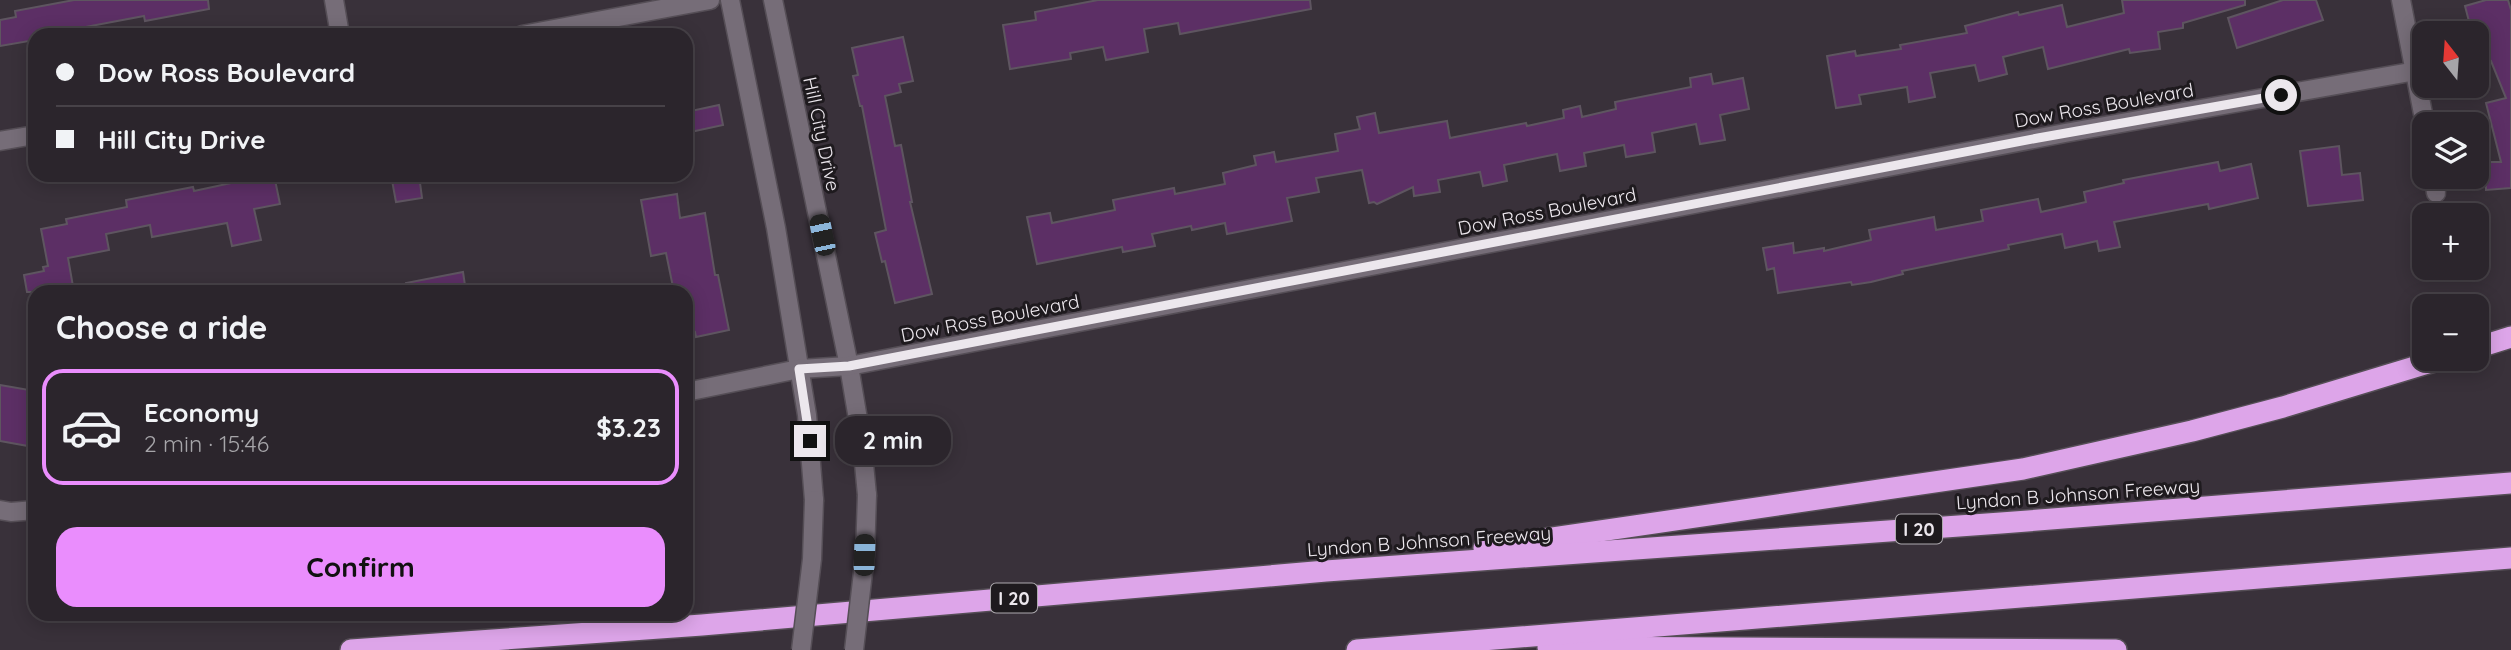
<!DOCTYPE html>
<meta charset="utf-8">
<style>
body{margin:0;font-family:Quicksand,sans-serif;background:#332d34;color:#f1f3f6;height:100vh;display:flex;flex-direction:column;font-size:26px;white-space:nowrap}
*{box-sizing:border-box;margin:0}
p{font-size:23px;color:#a6a5a9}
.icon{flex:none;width:38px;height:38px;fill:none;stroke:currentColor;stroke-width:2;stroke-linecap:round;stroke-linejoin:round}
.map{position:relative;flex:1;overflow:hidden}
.drawer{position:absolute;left:28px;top:285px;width:665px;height:336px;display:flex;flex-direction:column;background:#2b252c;border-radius:21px;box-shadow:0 4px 18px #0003,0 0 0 2px #474248}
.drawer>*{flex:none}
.banner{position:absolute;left:28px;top:28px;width:665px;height:154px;border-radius:21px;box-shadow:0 4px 18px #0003,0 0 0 2px #474248;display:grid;align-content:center;height:154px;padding:0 28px;background:#2b252c}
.needle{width:46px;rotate:343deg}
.fabs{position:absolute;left:2412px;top:21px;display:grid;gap:14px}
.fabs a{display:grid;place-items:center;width:77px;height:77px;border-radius:14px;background:#2b252c;box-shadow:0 4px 18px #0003,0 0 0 2px #474248;font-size:35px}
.end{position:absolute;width:32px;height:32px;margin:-16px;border:9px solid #ece7ed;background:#111;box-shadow:0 0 0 4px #111}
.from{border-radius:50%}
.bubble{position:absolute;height:49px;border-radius:21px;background:#2b252c;box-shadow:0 4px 18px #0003,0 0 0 2px #474248;font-size:23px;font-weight:700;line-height:49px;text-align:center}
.car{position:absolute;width:21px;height:42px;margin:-21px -10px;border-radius:9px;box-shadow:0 0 5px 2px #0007;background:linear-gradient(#222 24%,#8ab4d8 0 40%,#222 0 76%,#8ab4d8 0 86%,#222 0)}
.banner b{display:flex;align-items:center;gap:24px;height:66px;font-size:26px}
.banner b+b{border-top:2px solid #474248}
.banner i{width:18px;height:18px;background:#f1f3f6}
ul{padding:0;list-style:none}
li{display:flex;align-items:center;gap:21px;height:116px;margin:0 14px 10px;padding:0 14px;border:4px solid transparent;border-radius:21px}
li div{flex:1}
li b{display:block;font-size:26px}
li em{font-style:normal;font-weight:700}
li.active{border-color:#ea8dfd}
li>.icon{width:63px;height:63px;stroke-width:1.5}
h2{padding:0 28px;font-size:32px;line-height:84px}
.button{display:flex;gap:14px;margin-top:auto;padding:14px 28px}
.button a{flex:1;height:80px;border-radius:21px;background:#ea8dfd;color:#111;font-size:28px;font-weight:700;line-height:80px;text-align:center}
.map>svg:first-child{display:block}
.building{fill:#5c2f65;stroke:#5e5560;stroke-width:2}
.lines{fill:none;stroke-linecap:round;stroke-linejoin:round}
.minor-casing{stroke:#554e56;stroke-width:21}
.highway-casing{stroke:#554e56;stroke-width:24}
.minor{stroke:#766d78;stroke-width:18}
.highway{stroke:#dda5e9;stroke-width:21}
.minor-bridge-casing{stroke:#554e56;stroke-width:21;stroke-linecap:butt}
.minor-bridge{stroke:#766d78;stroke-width:18}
.route{stroke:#ece7ed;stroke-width:9}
.labels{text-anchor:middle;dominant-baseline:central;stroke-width:6;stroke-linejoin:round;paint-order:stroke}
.shield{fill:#1e1a1e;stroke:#aeaaaf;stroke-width:2}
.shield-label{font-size:18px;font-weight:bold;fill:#ece7ed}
.street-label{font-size:19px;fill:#ece7ed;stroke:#1e1a1e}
</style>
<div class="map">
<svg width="2511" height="650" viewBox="0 0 2511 650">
<rect width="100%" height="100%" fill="#39313a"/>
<g class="building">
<path d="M74,0H208L209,9L145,21L144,16L80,28L81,33L67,35H35V40L0,46V20L16,17L15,11Z"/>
<path d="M1098,0H1310L1311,9L1180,34L1178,23L1144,29L1148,52L1106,60L1103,47L1070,53L1071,59L1010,69L1003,25L1036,20L1035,12Z"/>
<path d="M2122,0H2245V5L2183,23V28L2158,32L2160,49L2130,53L2129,49L2048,69L2043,47L2003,57L2007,74L1979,81L1975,65L1930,73L1935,97L1909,102L1907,87L1859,95L1861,104L1836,108L1827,56L1855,51L1856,56L1901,49L1900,45L1967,33L1965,26L2018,12L2019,15L2062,5L2067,27L2124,13Z"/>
<path d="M2283,0H2316L2323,20L2237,48L2228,18Z"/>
<path d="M2486,0H2508L2511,10V188L2486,190L2485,162H2501L2486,103L2506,98L2491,61L2476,65V33H2472L2465,6Z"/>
<path d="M903,37L913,81L899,84L901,92L885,96L895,146L901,145L912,202H910L932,294L895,303L885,261L882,262L875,233L886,230L862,106H860L853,76L858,75L852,48Z"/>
<path d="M1711,74L1713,84L1743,78L1749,109L1720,115L1725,140L1700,144L1696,124L1652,133L1655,152L1626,157L1624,145L1584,153L1586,166L1560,171L1557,154L1504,165L1507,181L1483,186L1480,172L1438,180L1440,192L1414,196L1413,187L1377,204L1374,202L1369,203L1362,170L1316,178L1319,192L1287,198L1292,221L1227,234L1225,223L1192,230L1191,226L1152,234L1155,246L1123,252L1122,247L1037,264L1027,217L1050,213L1052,223L1115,210L1113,200L1174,188L1175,194L1225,184L1223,173L1256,165L1254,156L1274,152L1276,162L1338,151L1335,134L1360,129L1357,117L1375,113L1379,133L1447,121L1450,138L1526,123L1527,126L1564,118L1563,110L1580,106L1582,117L1616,109L1615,102L1691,87L1690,78Z"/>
<path d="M719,105L723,125L686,133V112Z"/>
<path d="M2339,146L2342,175L2360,173L2363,200L2308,206L2300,151Z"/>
<path d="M2218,162L2220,171L2251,164L2258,198L2209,209L2208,204L2114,222L2120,247L2099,251L2097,241L2065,248L2062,234L2008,245L2009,249L1902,271L1903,274L1871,282L1852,285L1851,282L1778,293L1774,268L1767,270L1763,248L1793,243L1794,253L1824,248V251L1871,240L1869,230L1934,217L1936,230L1983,221L1981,210L2038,199L2041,212L2086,202L2084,192L2124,183L2123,180Z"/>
<path d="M252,175H274L280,204L254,209L261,240L232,246L227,223L152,237L150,225L106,234L109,250L68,258L74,292H27L24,275L44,271L43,267L48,266L41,229L67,224L66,219L127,207L126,200L193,187L194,191L236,182V179Z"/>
<path d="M391,175H419L422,198L396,202Z"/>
<path d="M677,194L680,218L705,213L715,275H718L729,330L696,337L695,332L686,334V292H674L666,253L651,256L641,200Z"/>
<path d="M463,272L466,292H407L406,283Z"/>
<path d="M0,385L35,391L28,446L0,441Z"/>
</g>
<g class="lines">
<defs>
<g id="minor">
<path d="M334,0L340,35"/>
<path d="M730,0L776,228L807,415L814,500"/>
<path d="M773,0L849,366L862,443L867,495"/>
<path d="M2401,0L2425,124"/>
<path d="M522,35L710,0"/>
<path d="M0,141L35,135"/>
<path d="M2434,177L2436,193"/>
<path d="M686,392L799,369L849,366L2065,133L2416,71"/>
<path d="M0,510L11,512L35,510"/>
</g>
<g id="highway">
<path d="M2476,348L2511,337"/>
<path d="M1484,548L2023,469L2192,431L2283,407L2441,359"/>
<path d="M1548,647L2116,650"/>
<path d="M351,650L702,625L1326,571L2001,523L2511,483"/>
<path d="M1357,650L2511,558"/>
</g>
</defs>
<use href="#minor" class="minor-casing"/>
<use href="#highway" class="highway-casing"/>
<use href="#minor" class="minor"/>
<use href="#highway" class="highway"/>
<defs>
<g id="minor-bridge">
<path d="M801,650L812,559L814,500"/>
<path d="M854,650L865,555L867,495"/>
</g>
</defs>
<use href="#minor-bridge" class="minor-bridge-casing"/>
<use href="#minor-bridge" class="minor-bridge"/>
</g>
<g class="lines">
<path class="route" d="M810,441L799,369L849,366L2038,138L2281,95"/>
</g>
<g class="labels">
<g class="shield">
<rect x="1896" y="514.5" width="46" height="29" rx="5"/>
<rect x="991" y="583.5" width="46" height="29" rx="5"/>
</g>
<g class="shield-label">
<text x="1919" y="529">I 20</text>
<text x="1014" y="598">I 20</text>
</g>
<g class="street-label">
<text transform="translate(2104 105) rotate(-10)">Dow Ross Boulevard</text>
<text transform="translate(822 134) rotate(78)">Hill City Drive</text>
<text transform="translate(1547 211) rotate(-11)">Dow Ross Boulevard</text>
<text transform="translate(990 318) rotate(-11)">Dow Ross Boulevard</text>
<text transform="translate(2078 494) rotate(-4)">Lyndon B Johnson Freeway</text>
<text transform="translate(1429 541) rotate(-4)">Lyndon B Johnson Freeway</text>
</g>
</g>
</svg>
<div class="fabs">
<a><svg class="needle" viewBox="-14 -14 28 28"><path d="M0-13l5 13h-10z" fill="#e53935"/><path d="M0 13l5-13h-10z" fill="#a6a5a9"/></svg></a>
<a><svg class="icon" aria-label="layers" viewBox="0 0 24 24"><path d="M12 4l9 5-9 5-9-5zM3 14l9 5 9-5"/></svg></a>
<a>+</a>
<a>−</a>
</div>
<i class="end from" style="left:2281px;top:95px"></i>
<i class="end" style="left:810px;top:441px"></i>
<div class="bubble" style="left:835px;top:416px;width:116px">2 min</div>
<i class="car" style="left:822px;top:235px;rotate:348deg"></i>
<i class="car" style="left:864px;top:555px;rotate:2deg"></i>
<div class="banner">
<b><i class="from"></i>Dow Ross Boulevard</b>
<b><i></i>Hill City Drive</b>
</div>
<section class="drawer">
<h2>Choose a ride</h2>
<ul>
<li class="active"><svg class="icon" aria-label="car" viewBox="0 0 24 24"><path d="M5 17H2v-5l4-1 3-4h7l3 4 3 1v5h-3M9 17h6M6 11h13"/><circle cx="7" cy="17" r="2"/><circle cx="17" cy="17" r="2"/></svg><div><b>Economy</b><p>2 min · 15:46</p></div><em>$3.23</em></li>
</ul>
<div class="button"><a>Confirm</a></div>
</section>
</div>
